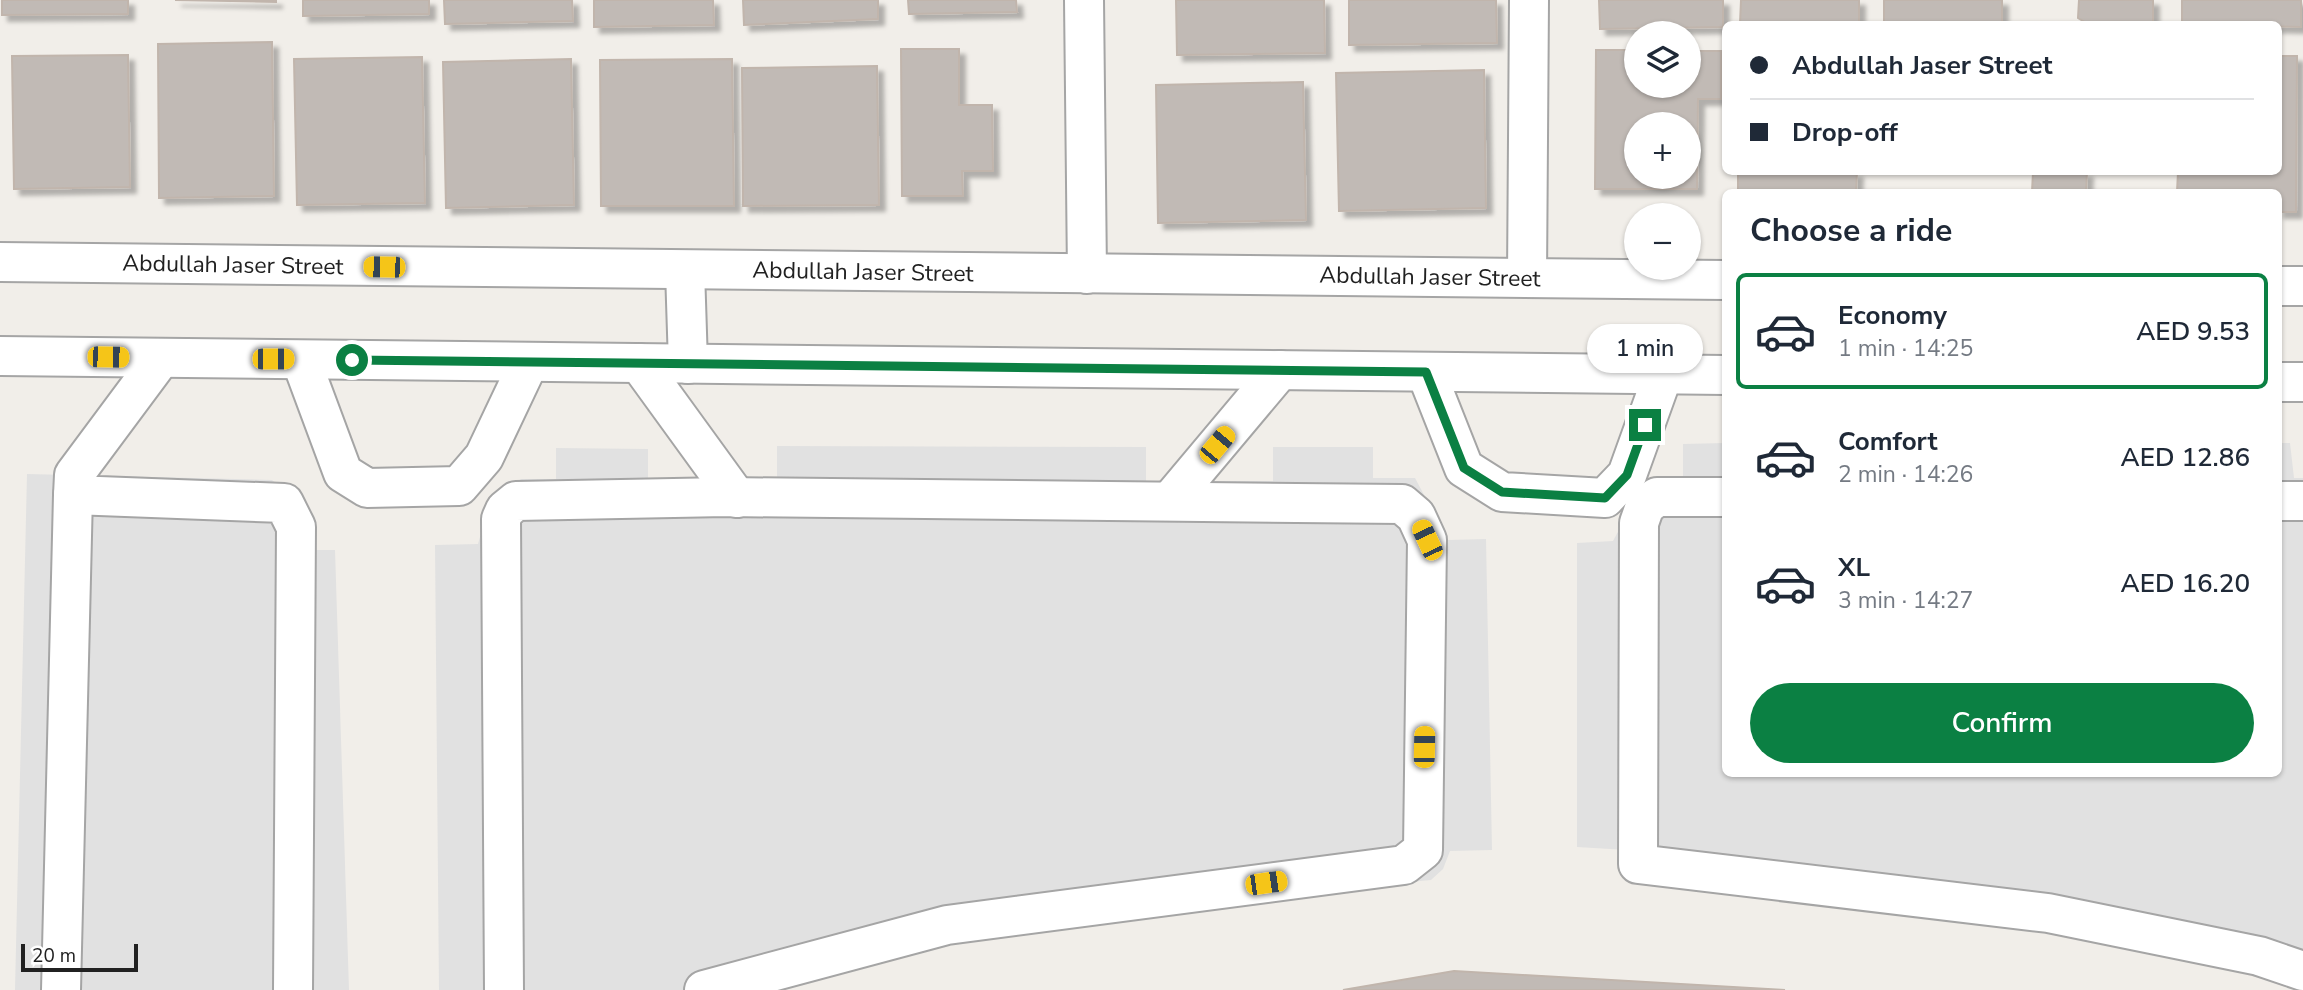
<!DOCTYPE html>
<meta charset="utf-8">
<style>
body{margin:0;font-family:"Nunito Sans",sans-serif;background:#f6f6f7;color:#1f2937;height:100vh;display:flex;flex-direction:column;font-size:26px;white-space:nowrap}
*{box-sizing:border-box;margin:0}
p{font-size:23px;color:#747a83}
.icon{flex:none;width:38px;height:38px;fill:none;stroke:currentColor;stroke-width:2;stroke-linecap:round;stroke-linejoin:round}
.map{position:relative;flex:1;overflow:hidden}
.side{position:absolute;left:1722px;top:189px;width:560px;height:588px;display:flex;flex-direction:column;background:#fff;border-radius:10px;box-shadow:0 2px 5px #0004}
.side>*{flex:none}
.banner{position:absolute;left:1722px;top:21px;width:560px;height:154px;border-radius:10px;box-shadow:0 2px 5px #0004;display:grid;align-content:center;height:154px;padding:0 28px;background:#fff}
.fabs{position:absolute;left:1624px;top:21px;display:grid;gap:14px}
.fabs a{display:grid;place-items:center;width:77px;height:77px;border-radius:50%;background:#fff;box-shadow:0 2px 5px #0004;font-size:35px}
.scale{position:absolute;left:21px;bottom:18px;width:117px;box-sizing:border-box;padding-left:7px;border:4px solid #212121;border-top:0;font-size:19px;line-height:24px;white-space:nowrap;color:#212121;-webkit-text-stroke:5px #fff;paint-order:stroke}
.end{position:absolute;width:32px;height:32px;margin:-16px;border:9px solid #0b8043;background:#fff;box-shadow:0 0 0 4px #fff}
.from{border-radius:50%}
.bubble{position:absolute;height:49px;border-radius:24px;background:#fff;box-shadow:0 2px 5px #0004;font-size:23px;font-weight:600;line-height:49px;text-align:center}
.car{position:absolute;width:21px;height:42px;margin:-21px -10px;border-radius:9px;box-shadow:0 0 5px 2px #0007;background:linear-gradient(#f5c518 24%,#345 0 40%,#f5c518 0 76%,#345 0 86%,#f5c518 0)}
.banner b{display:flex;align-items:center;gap:24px;height:66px;font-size:26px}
.banner b+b{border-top:2px solid #e0e1e3}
.banner i{width:18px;height:18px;background:#1f2937}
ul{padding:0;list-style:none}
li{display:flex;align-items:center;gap:21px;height:116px;margin:0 14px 10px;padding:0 14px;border:4px solid transparent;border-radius:10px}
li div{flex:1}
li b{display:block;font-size:26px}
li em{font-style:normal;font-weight:600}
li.current{border-color:#0b8043}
li>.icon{width:63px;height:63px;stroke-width:1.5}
h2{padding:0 28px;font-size:32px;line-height:84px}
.button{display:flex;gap:14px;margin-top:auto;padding:14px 28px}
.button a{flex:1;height:80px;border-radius:42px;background:#0b8043;color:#fff;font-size:28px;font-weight:600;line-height:80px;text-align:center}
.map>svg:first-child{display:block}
.parking{fill:#e1e1e1}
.building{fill:#c1bab5;stroke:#c1b5ac;stroke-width:2;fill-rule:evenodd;filter:url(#shadow)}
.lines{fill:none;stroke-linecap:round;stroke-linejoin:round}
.minor-casing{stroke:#a5a5a5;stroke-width:42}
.minor{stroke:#fff;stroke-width:38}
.route{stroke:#0b8043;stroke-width:9}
.labels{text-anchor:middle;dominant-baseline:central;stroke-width:7;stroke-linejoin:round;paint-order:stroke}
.street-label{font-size:23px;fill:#212121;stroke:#fff}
</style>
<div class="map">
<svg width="2303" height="990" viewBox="0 0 2303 990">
<defs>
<filter id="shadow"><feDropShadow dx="6" dy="6" stdDeviation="2" flood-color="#0004"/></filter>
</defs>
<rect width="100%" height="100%" fill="#f1eee9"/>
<g class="parking">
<path d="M1725,443L1726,774H2278V443H2290L2294,478H2303V983L2247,965L1627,850L1577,847V543L1613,541L1647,478L1683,477V444Z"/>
<path d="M777,446L1146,447V481H1273V447H1373V478H1415L1448,540L1486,539L1492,850L1450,851L1443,869L1431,880L1195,902L965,939L727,990H439L435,545L478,544L485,519L506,490L521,479H556V448L648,449V482H777Z"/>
<path d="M27,474L272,480L303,505L312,550H335L349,990H15Z"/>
</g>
<g class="building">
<path d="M2,0H128V14L2,15Z"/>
<path d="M175,0H276V2Z"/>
<path d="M303,0H429V14L303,16Z"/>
<path d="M444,0H572L573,21L445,24Z"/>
<path d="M594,0H713L714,25L594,27Z"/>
<path d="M743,0H878V19L744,25Z"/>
<path d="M908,0H1016L1017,12L909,14Z"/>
<path d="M1176,0H1324L1325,53L1177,55Z"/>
<path d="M1349,0H1496L1497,43L1349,45Z"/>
<path d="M1599,0H1723V27L1600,29Z"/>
<path d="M1741,0H1859V24H1740Z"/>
<rect x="1884" y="0" width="118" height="24"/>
<path d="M2079,0H2153V24H2088L2078,18Z"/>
<path d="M2182,0H2301V27L2182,24Z"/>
<path d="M272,42L274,196L159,198L158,44Z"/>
<path d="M901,49H959V105H992L993,171H962L963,196H902Z"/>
<path d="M1596,50H1636V86H1689V51H1721V99H1698L1697,189H1595ZM1636,124H1689V177H1636Z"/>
<path d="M128,55L130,187L14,189L12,56Z"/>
<path d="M2278,56H2297L2296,212H2278V192H2177L2178,172H2278Z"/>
<path d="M422,57L425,203L297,205L294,59Z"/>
<path d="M571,59L574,205L446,208L443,62Z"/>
<path d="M732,59L734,206H601L600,60Z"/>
<path d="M877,66L879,205L743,206L742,68Z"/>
<path d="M1484,70L1486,208L1339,211L1336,73Z"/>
<path d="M1303,82L1306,220L1158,223L1156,85Z"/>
<path d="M1738,172H1857L1856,192H1738Z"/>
<path d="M2033,172H2087L2086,192H2032Z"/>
<path d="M1454,971L1785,990H1343Z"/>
</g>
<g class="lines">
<defs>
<g id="minor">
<path d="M1084,0L1087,274"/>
<path d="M0,262L1726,280"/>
<path d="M685,270L688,364"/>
<path d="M1527,278L1529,0"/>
<path d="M2278,286H2303"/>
<path d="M0,356L1726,375"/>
<path d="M161,358L74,475L73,495L284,503L296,527L293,990"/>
<path d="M301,360L343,473L367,488L459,486L484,457L529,362"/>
<path d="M639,363L737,498"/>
<path d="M1426,372L1464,468L1502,492L1605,498L1627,475L1663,375"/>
<path d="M2278,382H2303"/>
<path d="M1726,497H1657L1645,506L1639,523L1638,864L2048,913L2259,956L2303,971"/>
<path d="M1170,501L1280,370"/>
<path d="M2278,501H2303"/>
<path d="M61,990L73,495"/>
<path d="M504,990L501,519L505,510L516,501L726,497L1402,504L1416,516L1427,540L1423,850L1404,865L947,925L704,990"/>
</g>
</defs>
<use href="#minor" class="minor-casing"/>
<use href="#minor" class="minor"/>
</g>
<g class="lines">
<path class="route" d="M352,360L1426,372L1464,468L1502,492L1605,498L1627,475L1645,425"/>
</g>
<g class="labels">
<g class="street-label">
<text transform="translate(233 265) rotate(1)">Abdullah Jaser Street</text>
<text transform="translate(863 272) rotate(1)">Abdullah Jaser Street</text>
<text transform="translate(1430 277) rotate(1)">Abdullah Jaser Street</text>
</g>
</g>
</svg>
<div class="fabs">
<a><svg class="icon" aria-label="layers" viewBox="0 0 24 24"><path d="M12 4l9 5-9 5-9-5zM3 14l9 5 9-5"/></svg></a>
<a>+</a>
<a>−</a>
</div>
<div class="scale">20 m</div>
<i class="end from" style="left:352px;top:360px"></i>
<i class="end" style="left:1645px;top:425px"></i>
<div class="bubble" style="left:1587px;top:324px;width:116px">1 min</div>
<i class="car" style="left:384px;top:267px;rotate:271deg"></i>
<i class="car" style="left:108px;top:357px;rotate:91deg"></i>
<i class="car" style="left:273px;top:359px;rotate:90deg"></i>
<i class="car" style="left:1217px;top:445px;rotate:40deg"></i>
<i class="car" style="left:1427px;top:540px;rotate:335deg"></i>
<i class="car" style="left:1424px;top:747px;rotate:1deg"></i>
<i class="car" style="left:1266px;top:883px;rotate:82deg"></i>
<div class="banner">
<b><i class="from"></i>Abdullah Jaser Street</b>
<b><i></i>Drop-off</b>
</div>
<section class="side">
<h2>Choose a ride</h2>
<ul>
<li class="current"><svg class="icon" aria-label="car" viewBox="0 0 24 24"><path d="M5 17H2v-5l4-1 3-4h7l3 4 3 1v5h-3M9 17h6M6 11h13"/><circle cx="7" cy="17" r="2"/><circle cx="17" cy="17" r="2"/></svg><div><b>Economy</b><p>1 min · 14:25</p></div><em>AED 9.53</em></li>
<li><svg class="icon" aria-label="car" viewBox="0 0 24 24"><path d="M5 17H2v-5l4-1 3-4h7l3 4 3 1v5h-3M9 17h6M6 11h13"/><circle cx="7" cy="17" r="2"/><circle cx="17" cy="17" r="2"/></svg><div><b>Comfort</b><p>2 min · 14:26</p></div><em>AED 12.86</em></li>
<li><svg class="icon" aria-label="car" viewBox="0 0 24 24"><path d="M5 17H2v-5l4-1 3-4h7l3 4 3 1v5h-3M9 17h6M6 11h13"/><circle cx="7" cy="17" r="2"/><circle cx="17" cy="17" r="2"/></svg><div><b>XL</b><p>3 min · 14:27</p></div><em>AED 16.20</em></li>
</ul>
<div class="button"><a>Confirm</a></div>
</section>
</div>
